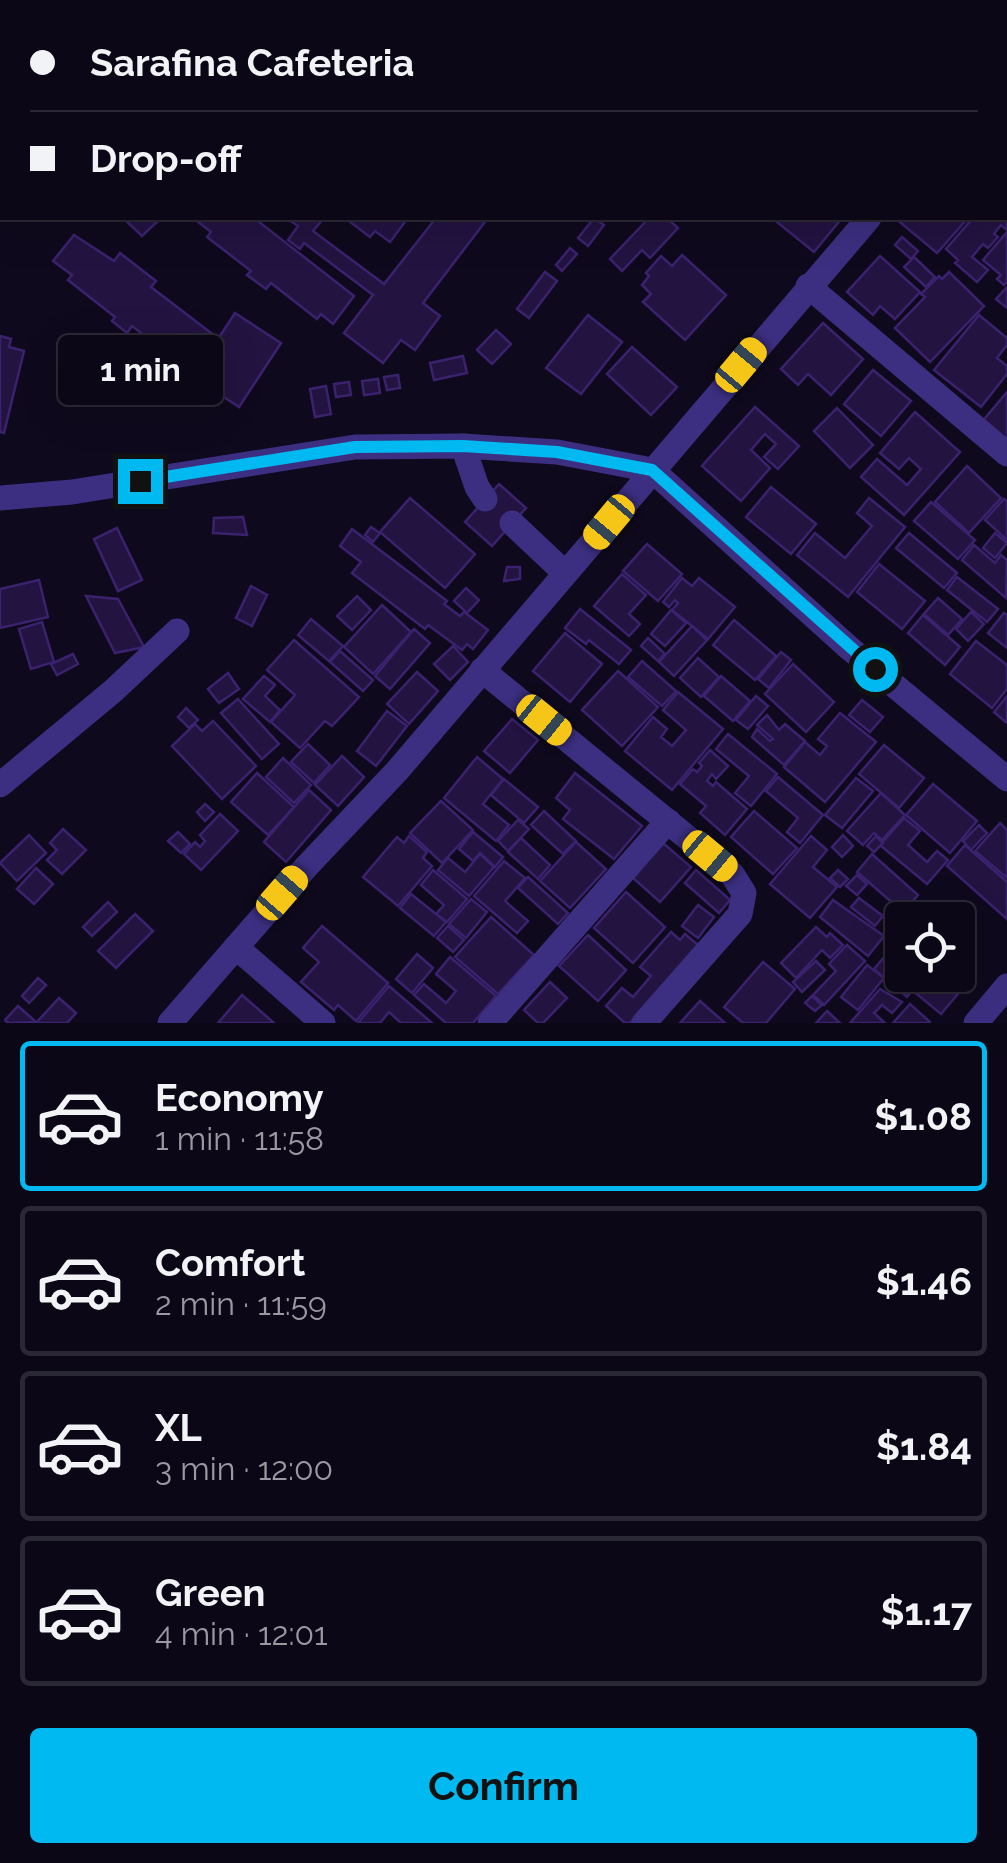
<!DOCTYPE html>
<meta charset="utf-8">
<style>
body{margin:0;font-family:Raleway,sans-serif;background:#191523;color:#f1f3f6;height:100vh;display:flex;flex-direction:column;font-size:38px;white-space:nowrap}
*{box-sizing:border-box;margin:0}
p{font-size:32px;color:#9a99a1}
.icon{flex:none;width:55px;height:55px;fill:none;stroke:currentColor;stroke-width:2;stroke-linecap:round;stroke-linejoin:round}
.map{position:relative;height:1023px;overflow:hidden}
.details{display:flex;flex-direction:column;background:#0b0716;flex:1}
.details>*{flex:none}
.banner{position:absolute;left:0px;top:0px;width:1008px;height:220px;box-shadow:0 10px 40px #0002,0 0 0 2px #2b2835;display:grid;align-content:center;height:220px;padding:0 30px;background:#0b0716}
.buttons{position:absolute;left:885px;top:902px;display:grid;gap:20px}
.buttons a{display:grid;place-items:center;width:90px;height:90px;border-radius:10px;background:#0b0716;box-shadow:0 10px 40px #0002,0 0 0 2px #2b2835;font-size:50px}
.end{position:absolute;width:45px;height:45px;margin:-22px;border:12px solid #00b9f0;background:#111;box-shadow:0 0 0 5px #111}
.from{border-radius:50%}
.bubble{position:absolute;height:70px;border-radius:10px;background:#0b0716;box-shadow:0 10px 40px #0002,0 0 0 2px #2b2835;font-size:32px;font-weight:700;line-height:70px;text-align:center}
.car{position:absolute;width:30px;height:60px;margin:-30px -15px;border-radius:12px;box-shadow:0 0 8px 2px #0007;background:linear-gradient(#f5c518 24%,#345 0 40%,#f5c518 0 76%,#345 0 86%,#f5c518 0)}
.banner b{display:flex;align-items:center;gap:35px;height:95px;font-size:38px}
.banner b+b{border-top:2px solid #2b2835}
.banner i{width:25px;height:25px;background:#f1f3f6}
ul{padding:18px 0 0;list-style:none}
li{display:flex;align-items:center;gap:30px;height:150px;margin:0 20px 15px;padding:0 10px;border:5px solid #2b2835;border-radius:10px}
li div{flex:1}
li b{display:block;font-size:38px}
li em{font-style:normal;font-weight:700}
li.selected{border-color:#00b9f0}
li>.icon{width:90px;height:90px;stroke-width:1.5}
.cta{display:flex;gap:20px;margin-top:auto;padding:20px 30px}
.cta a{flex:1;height:115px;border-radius:10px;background:#00b9f0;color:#111;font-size:40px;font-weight:700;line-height:115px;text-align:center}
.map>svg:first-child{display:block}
.building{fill:#221340;stroke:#3b226e;stroke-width:2.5}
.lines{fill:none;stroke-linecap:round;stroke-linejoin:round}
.minor{stroke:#3c2f81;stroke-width:25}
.route{stroke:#00b9f0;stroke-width:12}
</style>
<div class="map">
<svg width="1007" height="1023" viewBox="0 0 1007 1023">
<rect width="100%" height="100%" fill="#0f091d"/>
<g class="building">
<path d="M116,0H179L182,2H119Z"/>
<path d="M185,0H269L267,2Z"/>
<path d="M354,0H404L408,2H352Z"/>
<path d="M455,0H531L529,2Z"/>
<path d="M1005,198L1007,230L1001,225L994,234L998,237L988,248L983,244L972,257L988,270L977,282L955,263L958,260L946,249L973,218H1005Z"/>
<path d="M123,218H161L142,236Z"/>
<path d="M193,218H254L354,296L333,324L321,314L317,319L271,283L266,289L247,275L251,271L207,237L211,232Z"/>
<path d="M286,218H324L313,231L384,284L436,218H488L423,303L440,316L415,350L401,340L383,363L344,333L373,295L304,243L300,249L288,240L298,226Z"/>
<path d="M345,218H398L405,222L390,242L375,231L370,237Z"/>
<path d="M594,218L604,225L588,246L578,238Z"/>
<path d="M649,218H667L678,228L650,258L642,250L622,271L610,259Z"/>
<path d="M772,218H842L814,252Z"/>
<path d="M895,218H968L937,253Z"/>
<path d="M1007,232V282L1004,285L997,279L1001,275L983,260Z"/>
<path d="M74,235L114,261L120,253L156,281L151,287L215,336L189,370L132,326L127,333L112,321L115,317L68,280L72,275L53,261Z"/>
<path d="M902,237L918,251L911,259L895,245Z"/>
<path d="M570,248L577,254L562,271L556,265Z"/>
<path d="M682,255L726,295L685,340L643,302L651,294L642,285L649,276L646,273L661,256L672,266Z"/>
<path d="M880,256L920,292L895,319L880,306L873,315L847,292Z"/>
<path d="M914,257L935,277L926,287L904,267Z"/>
<path d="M545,272L557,281L529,318L517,309Z"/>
<path d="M949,272L984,306L930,362L895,328L925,297L921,294L939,276L942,279Z"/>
<path d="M1007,287V308L996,299Z"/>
<path d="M235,313L281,343L239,407L193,377Z"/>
<path d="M588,315L622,342L581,394L546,368Z"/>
<path d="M979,315L1007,338V345L997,358L1007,366V374L981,407L934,370Z"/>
<path d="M823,323L863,359L831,395L808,374L798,385L781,369Z"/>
<path d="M496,330L511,344L492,364L477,350Z"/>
<path d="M0,336L11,339L9,347L24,351L4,433L0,432Z"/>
<path d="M632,347L677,387L651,415L607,374Z"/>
<path d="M463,356L467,373L434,380L430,363Z"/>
<path d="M873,370L911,401L881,436L844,404Z"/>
<path d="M398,375L400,388L387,390L384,377Z"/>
<path d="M378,379L380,393L364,395L362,381Z"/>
<path d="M349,382L351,395L336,397L334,384Z"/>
<path d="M326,386L331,414L315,417L310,389Z"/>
<path d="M1007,392V447L980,424Z"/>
<path d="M755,407L799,446L778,469L764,457L776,444L765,434L751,450L770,468L741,501L702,466Z"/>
<path d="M837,408L873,445L850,468L814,431Z"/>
<path d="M915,412L960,452L904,515L861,477L877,459L907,485L921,469L909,458L899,469L880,453Z"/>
<path d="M967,466L1001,498L969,533L935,502Z"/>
<path d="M499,484L526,508L492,546L465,522Z"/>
<path d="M771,487L816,524L791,554L746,517Z"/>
<path d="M410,498L475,554L445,588L380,532Z"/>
<path d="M869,498L905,527L848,597L797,555L815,533L845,558L872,526L857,513Z"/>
<path d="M1004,499L1007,501V540L985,520Z"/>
<path d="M931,502L975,540L958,559L914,521Z"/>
<path d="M243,517L247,535L213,533L214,518Z"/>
<path d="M371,527L380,533L373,542L365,535Z"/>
<path d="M117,528L142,580L118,591L94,539Z"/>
<path d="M352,529L447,601L444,604L460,616L464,612L488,630L473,649L467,644L462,650L428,625L425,629L352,573L361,562L340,546Z"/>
<path d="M909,533L957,573L944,588L896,548Z"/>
<path d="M995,533L1007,543L995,558L983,548Z"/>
<path d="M647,544L682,574L658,601L623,571Z"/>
<path d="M974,545L995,563L1001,555L1007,560L1006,598L962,560Z"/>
<path d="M879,564L925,601L902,629L857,592Z"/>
<path d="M507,567H520V579L504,581Z"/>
<path d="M622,574L646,595L629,614L640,624L629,636L594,606Z"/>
<path d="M957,577L998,609L987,622L947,590Z"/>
<path d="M682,578L692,586L699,578L735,607L708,639L672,610L678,603L675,600L669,607L663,602Z"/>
<path d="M39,580L48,617L0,628V589Z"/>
<path d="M251,586L267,595L252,626L236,618Z"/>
<path d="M466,588L479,600L467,613L454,601Z"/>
<path d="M86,596L118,599L144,647L115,653Z"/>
<path d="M357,596L371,610L352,630L337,616Z"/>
<path d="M938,598L962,619L948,635L924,614Z"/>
<path d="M382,605L411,632L373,674L344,647Z"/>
<path d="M580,609L631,650L619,664L589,640L586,644L565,628Z"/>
<path d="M671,610L686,623L665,646L651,634Z"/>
<path d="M971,612L984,624L968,641L956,629Z"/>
<path d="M1004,613L1007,615V648L988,633Z"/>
<path d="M923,615L960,647L945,665L908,633Z"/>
<path d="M311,619L343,646L329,661L298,635Z"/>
<path d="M734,620L776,656L755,680L713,645Z"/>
<path d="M42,622L54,662L31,669L19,629Z"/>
<path d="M692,626L707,640L674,676L659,662Z"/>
<path d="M414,629L430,643L390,689L375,676Z"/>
<path d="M565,633L602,664L570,702L533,671Z"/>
<path d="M648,638L665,654L658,661L641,646Z"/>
<path d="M294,640L359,697L332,726L325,721L300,748L271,722L295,695L267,670Z"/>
<path d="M976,641L1007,665V689L992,708L950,674Z"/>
<path d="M453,646L468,662L450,680L434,664Z"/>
<path d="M340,651L373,680L363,691L330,662Z"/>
<path d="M781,652L791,660L769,688L758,679Z"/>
<path d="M73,654L78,664L57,675L51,664Z"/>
<path d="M698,658L719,677L701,697L680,678Z"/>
<path d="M642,661L676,691L662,706L628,677Z"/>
<path d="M793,664L834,702L806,732L765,694Z"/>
<path d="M618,671L658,707L622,746L582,710Z"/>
<path d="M417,672L438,691L409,724L387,704Z"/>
<path d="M228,673L239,689L219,703L208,689Z"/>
<path d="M264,676L275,685L265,696L280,710L270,722L243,699Z"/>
<path d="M721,676L750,701L733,721L704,696Z"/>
<path d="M678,692L723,729L672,790L625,751L653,717L667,729L661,737L672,746L686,730L663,710Z"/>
<path d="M756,696L768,706L748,729L736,720Z"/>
<path d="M1007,696V723L994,712Z"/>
<path d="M238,699L279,744L262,759L221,713Z"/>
<path d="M862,700L883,717L870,732L849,715Z"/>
<path d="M186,708L198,720L189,728L178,717Z"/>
<path d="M387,711L407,726L376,766L357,751Z"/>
<path d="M840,713L876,742L825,802L784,767L805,742L820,755L827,746L818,739Z"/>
<path d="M767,715L779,730L785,724L805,741L784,765L752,737L757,729L770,741L773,739L757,725Z"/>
<path d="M512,719L538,740L510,773L484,751Z"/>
<path d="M213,721L256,766L222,799L172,746L195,724L202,731Z"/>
<path d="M728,734L777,774L751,806L735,793L749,776L716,749Z"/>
<path d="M308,744L330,765L314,783L291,762Z"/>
<path d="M884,745L924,778L899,808L859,774Z"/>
<path d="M710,750L728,766L716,779L712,774L707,781L713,786L716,782L747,809L725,835L700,813L706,806L680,784L693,769L697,772L702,766L699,763Z"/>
<path d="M342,756L364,777L338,806L315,785Z"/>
<path d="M477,757L503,779L483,804L509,825L496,841L444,798Z"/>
<path d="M283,758L311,785L294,803L266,777Z"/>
<path d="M257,773L294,807L268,835L231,802Z"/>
<path d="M575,773L642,826L614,859L563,819L570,810L556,798Z"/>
<path d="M778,777L823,815L800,843L787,832L798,818L766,791Z"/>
<path d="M856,778L873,791L842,828L825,815Z"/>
<path d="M504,779L538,807L524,823L491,795Z"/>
<path d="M933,784L977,821L950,853L906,815Z"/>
<path d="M309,790L331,810L286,862L264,842Z"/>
<path d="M881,793L905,815L882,840L874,833L863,845L847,831Z"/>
<path d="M441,801L473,830L442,863L410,833Z"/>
<path d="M205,804L214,812L205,821L197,812Z"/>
<path d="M544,811L576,841L563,854L531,825Z"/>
<path d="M754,811L797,848L773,874L731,837Z"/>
<path d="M220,814L238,831L201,870L184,854L195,842L200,847L205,841L200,835Z"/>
<path d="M904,818L920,831L908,845L927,862L937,851L948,860L927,884L880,845Z"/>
<path d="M518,820L529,829L508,851L498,841Z"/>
<path d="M1000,823L1007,830V878L975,851Z"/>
<path d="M979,825L987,833L971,850L963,841Z"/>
<path d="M63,829L86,850L62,874L47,860L57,850L50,843Z"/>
<path d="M178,832L190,844L181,853L168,841Z"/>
<path d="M473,832L503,857L495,867L480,853L473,861L459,849Z"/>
<path d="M29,835L46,853L17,881L0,863Z"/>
<path d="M843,835L853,846L842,857L832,847Z"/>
<path d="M409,836L427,852L423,858L432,866L398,906L363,877L397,837L404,843Z"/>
<path d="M811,836L827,850L813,867L837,887L810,918L770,884Z"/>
<path d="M876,836L883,843L874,852L867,846Z"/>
<path d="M521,838L550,865L538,879L508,852Z"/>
<path d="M576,842L606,869L570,908L540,881Z"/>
<path d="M663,843L691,867L660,902L633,878Z"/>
<path d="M965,845L1007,882V919L947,866Z"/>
<path d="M480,854L494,867L469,896L438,870L448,858L465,872Z"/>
<path d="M872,854L918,895L903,912L857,872Z"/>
<path d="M504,861L525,878L505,901L528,921L517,933L474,896Z"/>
<path d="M36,868L53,884L34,904L17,889Z"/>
<path d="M433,870L467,899L447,922L436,914L444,905L421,885Z"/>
<path d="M696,870L730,900L719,913L685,883Z"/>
<path d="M838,870L848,879L840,887L830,878Z"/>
<path d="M857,875L867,884L857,895L846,886Z"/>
<path d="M528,877L568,913L558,924L518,888Z"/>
<path d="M626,892L665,927L633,963L594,928Z"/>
<path d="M411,894L446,922L434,936L400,908Z"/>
<path d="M859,898L883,916L875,926L851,907Z"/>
<path d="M471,899L487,912L466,938L449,924Z"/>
<path d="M833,900L884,936L868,956L820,917Z"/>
<path d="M108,902L117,912L92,936L83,927Z"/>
<path d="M698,905L714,917L698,938L682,926Z"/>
<path d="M892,906L902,914L893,925L883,916Z"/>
<path d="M135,914L153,931L116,968L98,951Z"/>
<path d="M491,917L534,955L498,994L455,957Z"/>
<path d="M322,926L388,983L356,1021L338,1005L334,1010L301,982L319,962L303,948Z"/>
<path d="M448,926L464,940L453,952L437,938Z"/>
<path d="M816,927L827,937L830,933L843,945L830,958L822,950L796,978L781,963Z"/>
<path d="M671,932L680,940L685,934L698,945L630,1023H625L606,1006L622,988L633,997L651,976L640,967Z"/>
<path d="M588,935L626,970L598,1001L559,966Z"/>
<path d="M902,936V968L890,983L874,969Z"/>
<path d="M847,945L865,961L824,1005L813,995L836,971L829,964Z"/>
<path d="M417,954L433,968L412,993L396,979Z"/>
<path d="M450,957L496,996L473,1023H446L414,995L424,984L446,1003L456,991L436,974Z"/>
<path d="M816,961L825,970L802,992L793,982Z"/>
<path d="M763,962L795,989L766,1023H743L724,1007Z"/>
<path d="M867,965L884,978L858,1010L841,997Z"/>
<path d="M958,965L972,977L941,1014L912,990L907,997L893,985L902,973L958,975Z"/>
<path d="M38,978L46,985L29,1003L22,996Z"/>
<path d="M550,982L567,998L543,1023H538L524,1010Z"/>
<path d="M389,986L432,1023H401L389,1012L380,1023H358Z"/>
<path d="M880,989L902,1002L892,1013L882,1005L874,1013L885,1023H850Z"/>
<path d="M242,995L274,1023H218Z"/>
<path d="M812,996L822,1005L815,1011L805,1003Z"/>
<path d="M59,998L76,1013L67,1023H36Z"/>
<path d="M700,1001L725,1023H680Z"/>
<path d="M910,1004L930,1022V1023H893Z"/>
<path d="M18,1006L36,1022L8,1023L5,1020Z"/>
<path d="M827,1011L840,1023H816Z"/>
</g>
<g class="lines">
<g class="minor">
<path d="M544,2L546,0"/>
<path d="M1005,65L1007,63"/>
<path d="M1005,114L1007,115"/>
<path d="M808,286L1007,454"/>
<path d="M463,446L477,487L485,499"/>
<path d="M0,498L72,492L355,447L463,446L557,452L652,470L848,647L1007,779"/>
<path d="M512,523L565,573"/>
<path d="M482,670L732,874L744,893L740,914L644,1023"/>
<path d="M0,785L113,691L177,631"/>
<path d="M236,947L323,1023"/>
<path d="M170,1023L306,867L397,771L869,218"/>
<path d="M490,1023L668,821"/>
<path d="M976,1023L1007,986"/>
</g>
</g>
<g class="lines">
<path class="route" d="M140,481L355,447L463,446L557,452L652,470L875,669"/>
</g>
</svg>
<div class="buttons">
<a><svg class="icon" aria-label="locate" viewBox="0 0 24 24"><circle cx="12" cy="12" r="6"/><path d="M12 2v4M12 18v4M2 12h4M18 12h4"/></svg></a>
</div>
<i class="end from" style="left:875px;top:669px"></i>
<i class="end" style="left:140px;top:481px"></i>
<div class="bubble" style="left:58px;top:335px;width:165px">1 min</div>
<i class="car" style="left:741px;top:365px;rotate:40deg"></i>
<i class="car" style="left:609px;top:522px;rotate:220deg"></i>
<i class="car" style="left:544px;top:720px;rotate:129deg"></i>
<i class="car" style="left:710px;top:856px;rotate:130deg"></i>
<i class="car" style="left:282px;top:893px;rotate:41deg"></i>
<div class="banner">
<b><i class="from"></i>Sarafina Cafeteria</b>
<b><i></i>Drop-off</b>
</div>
</div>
<section class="details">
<ul>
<li class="selected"><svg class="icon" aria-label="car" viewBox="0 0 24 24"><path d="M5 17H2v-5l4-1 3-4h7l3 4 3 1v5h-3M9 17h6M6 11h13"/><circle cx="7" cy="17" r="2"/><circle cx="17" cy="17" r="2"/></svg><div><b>Economy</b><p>1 min · 11:58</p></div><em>$1.08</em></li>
<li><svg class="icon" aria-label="car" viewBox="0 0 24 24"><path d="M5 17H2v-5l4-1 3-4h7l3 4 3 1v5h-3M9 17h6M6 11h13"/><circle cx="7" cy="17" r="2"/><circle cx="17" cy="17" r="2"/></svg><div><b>Comfort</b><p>2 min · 11:59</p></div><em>$1.46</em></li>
<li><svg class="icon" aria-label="car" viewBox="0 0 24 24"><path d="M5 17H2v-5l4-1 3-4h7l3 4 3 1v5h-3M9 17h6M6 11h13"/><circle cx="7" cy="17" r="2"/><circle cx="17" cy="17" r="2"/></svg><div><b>XL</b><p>3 min · 12:00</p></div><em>$1.84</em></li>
<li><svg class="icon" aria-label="car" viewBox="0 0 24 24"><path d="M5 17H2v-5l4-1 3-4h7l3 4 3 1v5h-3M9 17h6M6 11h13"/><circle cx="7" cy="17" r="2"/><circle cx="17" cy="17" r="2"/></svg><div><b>Green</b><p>4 min · 12:01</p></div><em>$1.17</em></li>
</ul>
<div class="cta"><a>Confirm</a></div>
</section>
